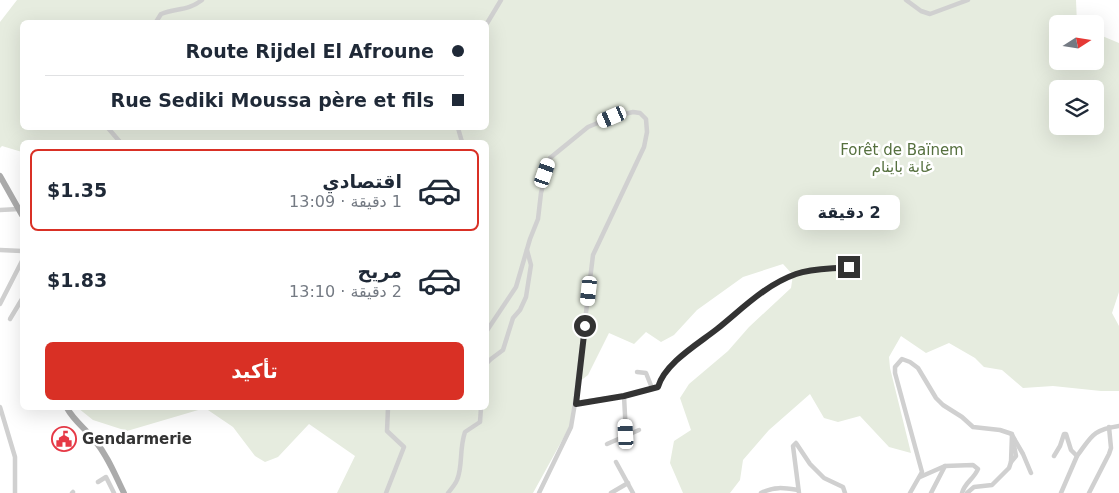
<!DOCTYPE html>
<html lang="ar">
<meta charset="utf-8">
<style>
body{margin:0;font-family:"DejaVu Sans",Vazirmatn,sans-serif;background:#f2f2f3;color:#1f2937;direction:rtl;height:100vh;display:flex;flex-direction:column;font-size:19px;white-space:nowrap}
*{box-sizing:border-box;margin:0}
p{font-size:16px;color:#747a83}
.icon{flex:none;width:28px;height:28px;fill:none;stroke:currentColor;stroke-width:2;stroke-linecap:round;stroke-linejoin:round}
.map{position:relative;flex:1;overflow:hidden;direction:ltr}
.details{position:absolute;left:20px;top:140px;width:469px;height:270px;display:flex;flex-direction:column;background:#fff;border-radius:8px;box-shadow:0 5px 20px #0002;direction:rtl}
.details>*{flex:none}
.guide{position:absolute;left:20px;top:20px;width:469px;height:110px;border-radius:8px;box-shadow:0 5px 20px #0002;direction:rtl;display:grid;align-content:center;height:110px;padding:0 25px;background:#fff}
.needle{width:32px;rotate:78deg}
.controls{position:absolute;left:1049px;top:15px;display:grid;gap:10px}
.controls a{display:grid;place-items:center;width:55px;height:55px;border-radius:8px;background:#fff;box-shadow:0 5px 20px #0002;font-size:25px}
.end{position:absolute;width:22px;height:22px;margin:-11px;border:6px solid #333;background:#fff;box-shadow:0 0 0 2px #fff}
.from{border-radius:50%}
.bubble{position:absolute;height:35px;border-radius:8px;background:#fff;box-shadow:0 5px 20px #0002;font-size:16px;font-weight:600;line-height:35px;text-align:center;direction:rtl}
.car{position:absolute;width:15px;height:30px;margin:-15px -8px;border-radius:6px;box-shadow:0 0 4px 1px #0007;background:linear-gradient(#fff 24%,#345 0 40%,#fff 0 76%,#345 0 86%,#fff 0)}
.guide b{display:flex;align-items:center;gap:18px;height:48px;font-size:19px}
.guide b+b{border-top:1px solid #e0e1e3}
.guide i{width:12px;height:12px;background:#1f2937}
ul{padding:9px 0 0;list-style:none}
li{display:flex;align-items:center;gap:15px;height:82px;margin:0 10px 8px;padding:0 15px;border:2px solid transparent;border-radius:8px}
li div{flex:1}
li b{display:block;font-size:19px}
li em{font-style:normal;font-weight:600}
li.selected{border-color:#d93025}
li>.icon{width:45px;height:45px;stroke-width:1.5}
.button{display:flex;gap:10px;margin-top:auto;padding:10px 25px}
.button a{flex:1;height:58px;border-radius:8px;background:#d93025;color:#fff;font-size:20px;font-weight:600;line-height:58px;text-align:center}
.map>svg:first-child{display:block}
.green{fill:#e6ecdf;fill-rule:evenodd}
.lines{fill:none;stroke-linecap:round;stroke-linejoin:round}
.street{stroke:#d0d0d0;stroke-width:4.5}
.primary{stroke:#ababab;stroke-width:6}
.route{stroke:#333;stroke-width:6}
.labels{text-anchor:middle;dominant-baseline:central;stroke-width:5;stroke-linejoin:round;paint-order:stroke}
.park-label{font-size:15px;fill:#56703f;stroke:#fff}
.poi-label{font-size:15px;font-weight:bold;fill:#333;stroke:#fff;text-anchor:start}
</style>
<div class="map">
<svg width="1119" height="493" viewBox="0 0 1119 493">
<rect width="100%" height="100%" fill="#fff"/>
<path class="green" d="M17,0H1076L1077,24H1058V61H1095V33L1119,43V292L1112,313L1119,326V391H1101L1053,386L1023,388L1002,370L984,367L975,358L949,343L926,353L901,336L889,357L890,368L911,453L889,447L860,416L838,422L824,418L810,394L769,430L743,460L740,480L730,493H683L670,463L674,441L691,430L680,398L689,384L728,351L749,327L791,288L793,275L783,264L743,277L697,310L674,335L661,342L646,332L634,344L609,333L588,375L575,385L570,426L533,493H337L355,456L309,424L278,457L265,462L255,456L233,427L205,408L127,431L93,420L78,408H486V142H22V152L2,146L0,148V22ZM22,22H486V128H22ZM1058,89H1095V126H1058Z"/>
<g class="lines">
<g class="street">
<path d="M906,0L921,11L930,14L968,0"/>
<path d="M156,22L161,14C176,8 188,11 202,0"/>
<path d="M486,25L501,0"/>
<path d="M108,128L120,142"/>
<path d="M458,128L462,142"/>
<path d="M0,210L19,209"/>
<path d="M0,250L22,251"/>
<path d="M0,304L22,261"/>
<path d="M10,319L22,299"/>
<path d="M486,332L516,287L530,239L538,219L541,193L550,158L588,127L612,117L633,112L640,113L646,119L647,132L644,147L593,255L575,403"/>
<path d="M486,364L491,359L503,350L513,318L520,310L526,297L531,265L527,250"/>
<path d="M637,372L646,373L652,388"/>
<path d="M624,396L626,434"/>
<path d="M0,407L15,457V493"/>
<path d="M1012,435L1023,454L1031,473"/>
<path d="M607,444L639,430"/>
<path d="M1054,456L1060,446L1064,434H1066L1071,450L1077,456L1061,493"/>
<path d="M1077,456C1092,436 1092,430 1119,426"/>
<path d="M616,462L633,493"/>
<path d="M1011,462L1016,456L1013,440"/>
<path d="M920,477L945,466L973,465L978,469C974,479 965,482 962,493"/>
<path d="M98,482L106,477L114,493"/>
<path d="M72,493L73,492"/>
<path d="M386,493L404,447L387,431L388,408"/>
<path d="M448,493C451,489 455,485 457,480C463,467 459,449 465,432L480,422L481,408"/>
<path d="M539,493L571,427L575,403L624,396L658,387C665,362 698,344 717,329C742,309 765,285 796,274C812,268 831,269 849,267"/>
<path d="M611,493L628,483"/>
<path d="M761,493C774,486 785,488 798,490"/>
<path d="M799,493L793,446L796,443L810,464L824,478L843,487L845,493"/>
<path d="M910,493L922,472L895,373V367L902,359L910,362L918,368L936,398L943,405L962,417L973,427L1000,430L1012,434L1011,462L1009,468L992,485L974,487L967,493"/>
<path d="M931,493L945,466"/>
<path d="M1089,493L1109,454L1111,448L1109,427"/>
</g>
<g class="primary">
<path d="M0,176L22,215"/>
<path d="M67,408C74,421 86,429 95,441C108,456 115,475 124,493"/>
</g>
</g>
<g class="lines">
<path class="route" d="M585,326L576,404L624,396L658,387C665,363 698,344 717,329C742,309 765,285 796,274C812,268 831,269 849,267"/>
</g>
<defs>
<symbol id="civic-ring" viewBox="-11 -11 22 22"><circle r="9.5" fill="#fff" stroke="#e63946" stroke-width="1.5"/><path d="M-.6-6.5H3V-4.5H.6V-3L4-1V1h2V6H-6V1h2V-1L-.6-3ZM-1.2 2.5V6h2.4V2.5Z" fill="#e63946"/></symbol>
</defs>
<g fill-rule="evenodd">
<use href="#civic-ring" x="50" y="425" width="28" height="28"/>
</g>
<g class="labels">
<g class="park-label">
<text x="902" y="150">Forêt de Baïnem<tspan x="902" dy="17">غابة باينام</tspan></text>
</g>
<g class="poi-label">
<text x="82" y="439">Gendarmerie</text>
</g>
</g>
</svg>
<div class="controls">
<a><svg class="needle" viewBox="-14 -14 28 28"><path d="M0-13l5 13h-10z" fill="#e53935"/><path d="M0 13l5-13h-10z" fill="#747a83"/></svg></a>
<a><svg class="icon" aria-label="layers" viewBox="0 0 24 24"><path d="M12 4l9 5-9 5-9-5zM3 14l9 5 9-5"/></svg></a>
</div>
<i class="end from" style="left:585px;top:326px"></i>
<i class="end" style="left:849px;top:267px"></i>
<div class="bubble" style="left:798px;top:195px;width:102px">2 دقيقة</div>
<i class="car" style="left:612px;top:117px;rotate:247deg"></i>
<i class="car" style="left:545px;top:173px;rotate:19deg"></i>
<i class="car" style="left:589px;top:291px;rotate:186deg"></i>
<i class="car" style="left:626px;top:434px;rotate:357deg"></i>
<div class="guide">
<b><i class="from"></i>Route Rijdel El Afroune</b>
<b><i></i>Rue Sediki Moussa père et fils</b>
</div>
<section class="details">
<ul>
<li class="selected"><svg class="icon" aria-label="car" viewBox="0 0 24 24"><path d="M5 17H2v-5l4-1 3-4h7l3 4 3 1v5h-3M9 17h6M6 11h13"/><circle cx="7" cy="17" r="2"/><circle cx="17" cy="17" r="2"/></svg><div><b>اقتصادي</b><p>1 دقيقة · 13:09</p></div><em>$1.35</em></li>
<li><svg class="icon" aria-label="car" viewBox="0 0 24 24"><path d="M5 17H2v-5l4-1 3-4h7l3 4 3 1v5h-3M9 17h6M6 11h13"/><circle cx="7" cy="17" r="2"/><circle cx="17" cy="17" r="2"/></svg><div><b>مريح</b><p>2 دقيقة · 13:10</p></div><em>$1.83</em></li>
</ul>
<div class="button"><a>تأكيد</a></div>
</section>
</div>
